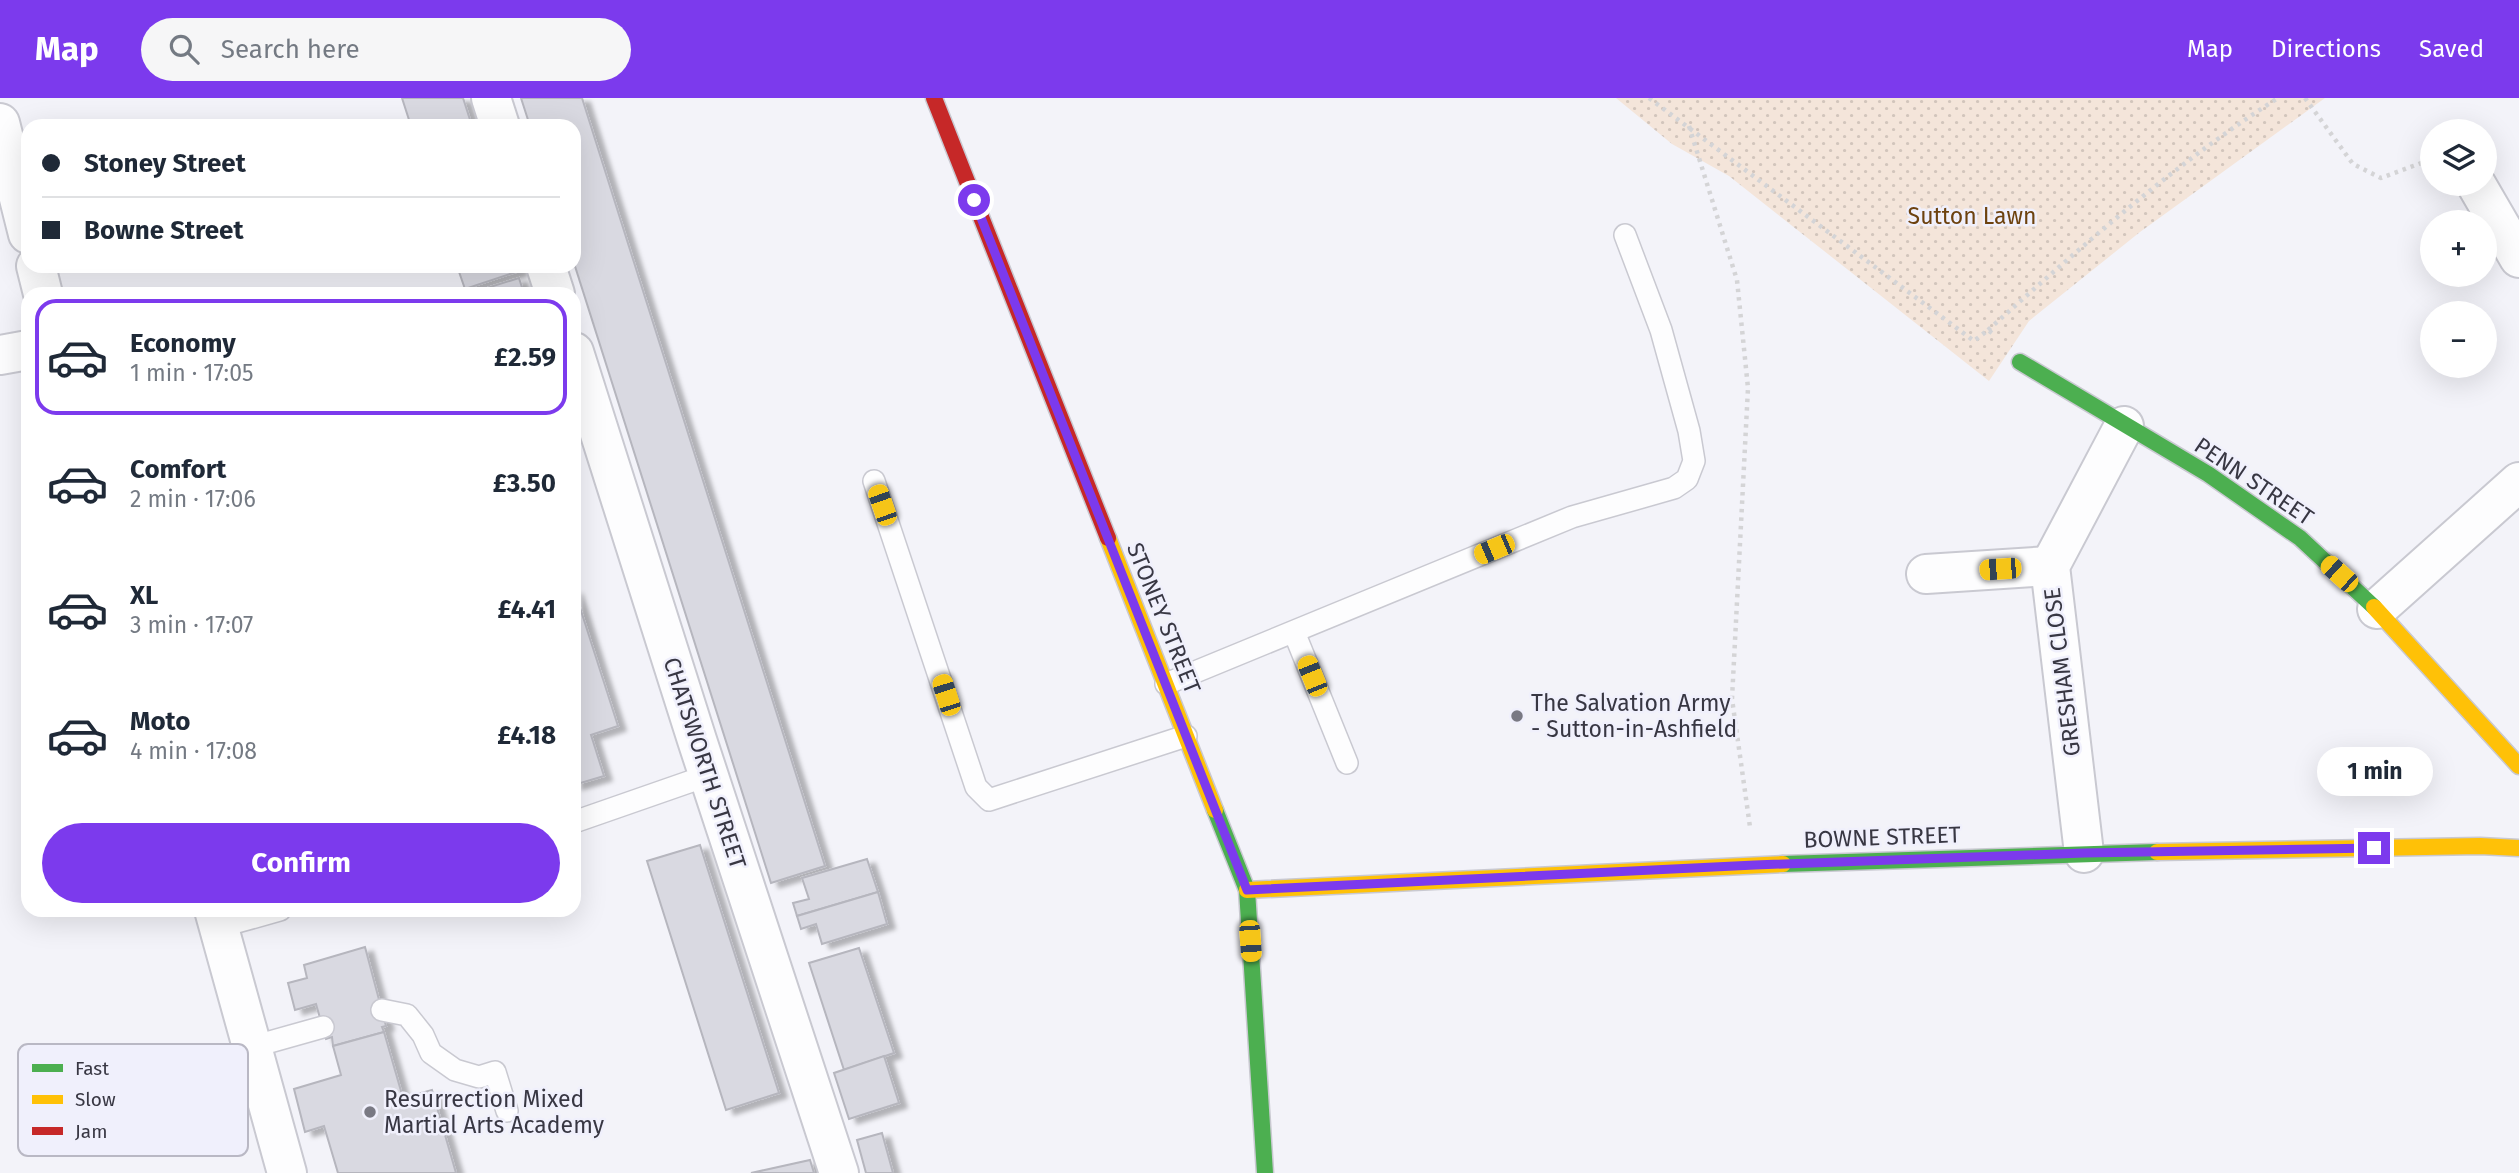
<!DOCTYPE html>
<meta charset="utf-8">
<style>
body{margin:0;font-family:"Fira Sans",sans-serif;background:#f6f6f7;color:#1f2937;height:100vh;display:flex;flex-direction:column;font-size:26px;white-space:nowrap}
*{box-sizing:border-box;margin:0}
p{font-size:23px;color:#747a83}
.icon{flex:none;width:38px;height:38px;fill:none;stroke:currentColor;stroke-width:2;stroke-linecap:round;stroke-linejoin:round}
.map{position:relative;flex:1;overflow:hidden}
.drawer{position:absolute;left:21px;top:189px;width:560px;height:630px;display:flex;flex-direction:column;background:#fff;border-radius:21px;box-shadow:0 7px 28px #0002}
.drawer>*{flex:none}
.banner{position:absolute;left:21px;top:21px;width:560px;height:154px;border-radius:21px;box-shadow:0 7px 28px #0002;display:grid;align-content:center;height:154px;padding:0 21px;background:#fff}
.buttons{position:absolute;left:2420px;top:21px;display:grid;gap:14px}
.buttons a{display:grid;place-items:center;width:77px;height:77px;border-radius:50%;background:#fff;box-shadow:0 7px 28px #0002;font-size:35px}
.end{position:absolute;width:32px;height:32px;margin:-16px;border:9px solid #7c3aed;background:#fff;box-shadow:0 0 0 4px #fff}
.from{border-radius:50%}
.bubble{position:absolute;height:49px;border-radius:24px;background:#fff;box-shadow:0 7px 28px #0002;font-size:23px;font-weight:700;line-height:49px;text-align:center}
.car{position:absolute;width:21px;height:42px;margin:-21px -10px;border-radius:9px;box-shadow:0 0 5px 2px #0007;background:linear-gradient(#f5c518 24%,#345 0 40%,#f5c518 0 76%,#345 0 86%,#f5c518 0)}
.banner b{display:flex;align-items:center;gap:24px;height:66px;font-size:26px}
.banner b+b{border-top:2px solid #e0e1e3}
.banner i{width:18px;height:18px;background:#1f2937}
ul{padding:12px 0 0;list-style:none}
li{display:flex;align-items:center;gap:21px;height:116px;margin:0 14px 10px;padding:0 7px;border:4px solid transparent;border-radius:21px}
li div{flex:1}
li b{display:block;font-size:26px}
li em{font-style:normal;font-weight:700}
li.selected{border-color:#7c3aed}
li>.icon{width:63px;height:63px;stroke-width:1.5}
.primary-button{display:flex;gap:14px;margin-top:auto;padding:14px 21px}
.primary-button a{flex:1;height:80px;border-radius:42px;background:#7c3aed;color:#fff;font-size:28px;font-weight:700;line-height:80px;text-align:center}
header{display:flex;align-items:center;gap:42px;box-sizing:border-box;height:98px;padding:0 35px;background:#7c3aed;color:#fff}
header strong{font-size:33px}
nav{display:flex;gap:38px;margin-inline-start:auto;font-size:24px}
.search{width:490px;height:63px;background:#f6f6f7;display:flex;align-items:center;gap:18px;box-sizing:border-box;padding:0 24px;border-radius:38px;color:#747a83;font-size:26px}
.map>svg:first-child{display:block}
.park{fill:url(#park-dots)}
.building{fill:#d9d9e1;stroke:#b6b6be;stroke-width:2;filter:url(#shadow)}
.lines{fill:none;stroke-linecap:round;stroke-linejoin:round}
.lane-casing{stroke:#c9c9d1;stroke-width:24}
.street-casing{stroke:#c9c9d1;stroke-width:42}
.fast-casing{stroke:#c9c9d1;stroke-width:19}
.slow-casing{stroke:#c9c9d1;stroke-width:19}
.jam-casing{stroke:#c9c9d1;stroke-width:19}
.path{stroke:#d4d4d6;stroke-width:4.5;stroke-dasharray:3.5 5;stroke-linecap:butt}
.lane{stroke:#fdfdfe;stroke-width:21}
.street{stroke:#fdfdfe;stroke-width:38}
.fast{stroke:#4caf50;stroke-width:16}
.slow{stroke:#ffc107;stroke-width:16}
.jam{stroke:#c62828;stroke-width:16}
.route{stroke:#7c3aed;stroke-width:9}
.poi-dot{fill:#797983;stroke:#f0f0fc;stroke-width:2.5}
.labels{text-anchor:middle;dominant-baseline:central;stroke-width:5;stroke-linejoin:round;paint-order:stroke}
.park-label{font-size:23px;fill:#6d420f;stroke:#f0f0fc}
.street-label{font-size:23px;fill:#383743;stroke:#f0f0fc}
.poi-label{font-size:23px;fill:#383743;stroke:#f0f0fc;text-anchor:start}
.key{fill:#f0f0fc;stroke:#b9b8c4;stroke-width:2}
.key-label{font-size:19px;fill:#383743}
</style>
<header>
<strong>Map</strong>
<div class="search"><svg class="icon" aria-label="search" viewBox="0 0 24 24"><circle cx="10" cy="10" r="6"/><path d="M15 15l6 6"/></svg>Search here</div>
<nav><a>Map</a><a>Directions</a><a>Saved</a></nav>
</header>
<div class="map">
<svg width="2519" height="1075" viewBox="0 0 2519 1075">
<defs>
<pattern id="park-dots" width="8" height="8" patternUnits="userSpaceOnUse" patternTransform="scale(1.75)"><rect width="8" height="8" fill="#f4e5da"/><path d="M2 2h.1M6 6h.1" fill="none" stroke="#d2c5bc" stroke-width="1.8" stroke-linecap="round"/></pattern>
<filter id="shadow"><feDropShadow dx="8" dy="4.5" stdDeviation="2" flood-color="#0004"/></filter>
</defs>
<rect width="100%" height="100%" fill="#f3f3f9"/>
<path class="park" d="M1616,0H2325L2140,134L2029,223L1989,283L1729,78L1672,46Z"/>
<g class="building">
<path d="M402,0H463L472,28H411Z"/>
<path d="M521,0H582L825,768L771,785L574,165V28H530Z"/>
<path d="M457,168H518L519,173L465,191Z"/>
<path d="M519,180L524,196H468Z"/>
<path d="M574,491L618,628L591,637L604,678L574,687Z"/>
<path d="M700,747L779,995L726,1012L647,763Z"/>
<path d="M867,761L878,794L797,818L793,805L809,801L802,780Z"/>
<path d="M878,794L887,826L822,846L816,826L801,831L797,818Z"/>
<path d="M365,849L386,928L382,929L384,934L333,948L332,939L326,941L316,906L295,912L288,885L307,880L304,867Z"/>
<path d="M859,850L894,955L844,972L809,865Z"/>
<path d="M384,934L403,1000L432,992L456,1075H338L324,1028L305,1034L294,991L341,977L333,948Z"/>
<path d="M884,958L899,1005L849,1021L834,975Z"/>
<path d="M882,1035L893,1075H866L857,1042Z"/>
<path d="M810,1062L814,1075H751Z"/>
</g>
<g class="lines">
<defs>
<g id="lane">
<path d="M874,383L976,689L989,702L1186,638"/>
<path d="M1294,534L1347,665"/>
<path d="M1166,586L1572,419L1674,390L1687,381L1694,363L1689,333L1661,232L1625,137"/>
<path d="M574,724L709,677"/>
<path d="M219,829L280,812"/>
<path d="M382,912L407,917L423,937L431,955L455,972L479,979L495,974L507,1013"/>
<path d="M252,949L323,929"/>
</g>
<g id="street">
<path d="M491,0L500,28"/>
<path d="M0,25L28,136"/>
<path d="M2476,86L2519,160"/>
<path d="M36,168L43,196"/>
<path d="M546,168L555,196"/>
<path d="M574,254L697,642L839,1075"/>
<path d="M0,257L28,252"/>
<path d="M1926,476L2050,468"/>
<path d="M2377,511L2519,384"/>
<path d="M2084,755L2050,468L2124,328"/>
<path d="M214,812L287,1075"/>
</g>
<g id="fast">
<path d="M2020,264L2208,376L2300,440L2374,509"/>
<path d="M1215,712L1247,792L1265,1075"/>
<path d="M1783,766L2157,754"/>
</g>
<g id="slow">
<path d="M1108,440L1215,712"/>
<path d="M2374,509L2519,668"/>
<path d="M2157,754L2480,748L2519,750"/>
<path d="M1247,792L1783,766"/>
</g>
<path id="jam" d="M934,0L1108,440"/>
</defs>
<use href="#lane" class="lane-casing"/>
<use href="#street" class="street-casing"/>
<use href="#fast" class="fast-casing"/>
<use href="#slow" class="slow-casing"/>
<use href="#jam" class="jam-casing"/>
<g class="path">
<path d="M1649,0L1974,243L1988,232L1992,235"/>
<path d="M2305,0L2353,66L2381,80L2432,61"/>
<path d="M1689,28L1737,182L1748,290L1732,601L1750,729"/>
<path d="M1988,232C2081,149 2173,67 2278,0"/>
</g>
<use href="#lane" class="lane"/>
<use href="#street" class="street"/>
<use href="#fast" class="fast"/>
<use href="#slow" class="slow"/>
<use href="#jam" class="jam"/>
</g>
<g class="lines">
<path class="route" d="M974,102L1247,792L1755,767L2084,755L2374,750"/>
</g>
<g class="poi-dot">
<circle cx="1517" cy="618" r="7"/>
<circle cx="370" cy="1014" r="7"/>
</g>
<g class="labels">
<g class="park-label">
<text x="1972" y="118">Sutton Lawn</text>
</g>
<g class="street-label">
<text transform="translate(2254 383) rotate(34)">PENN STREET</text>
<text transform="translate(1164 520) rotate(68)">STONEY STREET</text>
<text transform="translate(2062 574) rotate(-97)">GRESHAM CLOSE</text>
<text transform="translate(705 665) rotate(72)">CHATSWORTH STREET</text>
<text transform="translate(1882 739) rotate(-2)">BOWNE STREET</text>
</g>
<g class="poi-label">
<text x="1531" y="605">The Salvation Army<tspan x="1531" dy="26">- Sutton-in-Ashfield</tspan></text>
<text x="384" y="1001">Resurrection Mixed<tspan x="384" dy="26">Martial Arts Academy</tspan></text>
</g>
</g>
<rect x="18" y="946" width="230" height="112" rx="10" class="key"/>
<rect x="32" y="966" width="31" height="8" fill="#4caf50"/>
<rect x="32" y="997" width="31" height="9" fill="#ffc107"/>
<rect x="32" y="1029" width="31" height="8" fill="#c62828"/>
<g class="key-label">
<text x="75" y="977">Fast</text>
<text x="75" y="1008">Slow</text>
<text x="75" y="1040">Jam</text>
</g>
</svg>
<div class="buttons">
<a><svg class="icon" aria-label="layers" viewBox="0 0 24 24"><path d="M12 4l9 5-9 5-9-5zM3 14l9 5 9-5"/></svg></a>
<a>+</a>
<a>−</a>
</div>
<i class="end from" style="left:974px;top:102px"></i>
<i class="end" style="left:2374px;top:750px"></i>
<div class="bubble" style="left:2317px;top:649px;width:116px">1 min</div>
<i class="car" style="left:882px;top:407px;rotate:341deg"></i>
<i class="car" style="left:1494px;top:451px;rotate:247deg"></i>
<i class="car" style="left:2000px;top:471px;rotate:266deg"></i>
<i class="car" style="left:2339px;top:476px;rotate:312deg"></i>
<i class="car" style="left:1312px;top:578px;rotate:338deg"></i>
<i class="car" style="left:946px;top:597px;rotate:342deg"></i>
<i class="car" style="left:1250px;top:843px;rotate:176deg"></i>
<div class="banner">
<b><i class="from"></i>Stoney Street</b>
<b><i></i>Bowne Street</b>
</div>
<section class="drawer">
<ul>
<li class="selected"><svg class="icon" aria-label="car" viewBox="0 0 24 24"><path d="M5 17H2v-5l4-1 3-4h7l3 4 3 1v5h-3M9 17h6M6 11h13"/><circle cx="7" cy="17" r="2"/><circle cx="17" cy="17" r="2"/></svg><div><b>Economy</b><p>1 min · 17:05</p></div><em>£2.59</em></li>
<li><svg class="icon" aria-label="car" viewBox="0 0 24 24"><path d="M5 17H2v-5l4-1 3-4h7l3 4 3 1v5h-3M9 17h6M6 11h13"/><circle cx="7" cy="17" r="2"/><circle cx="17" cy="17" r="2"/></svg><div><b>Comfort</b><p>2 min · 17:06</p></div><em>£3.50</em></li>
<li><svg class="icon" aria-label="car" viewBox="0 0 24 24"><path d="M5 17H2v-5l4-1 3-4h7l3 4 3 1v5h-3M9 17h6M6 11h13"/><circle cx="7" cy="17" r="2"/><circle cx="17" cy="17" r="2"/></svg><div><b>XL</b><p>3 min · 17:07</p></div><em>£4.41</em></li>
<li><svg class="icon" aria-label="car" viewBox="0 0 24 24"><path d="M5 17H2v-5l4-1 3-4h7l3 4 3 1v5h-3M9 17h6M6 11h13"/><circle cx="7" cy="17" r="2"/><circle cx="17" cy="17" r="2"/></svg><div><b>Moto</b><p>4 min · 17:08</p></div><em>£4.18</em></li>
</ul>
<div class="primary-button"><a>Confirm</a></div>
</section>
</div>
